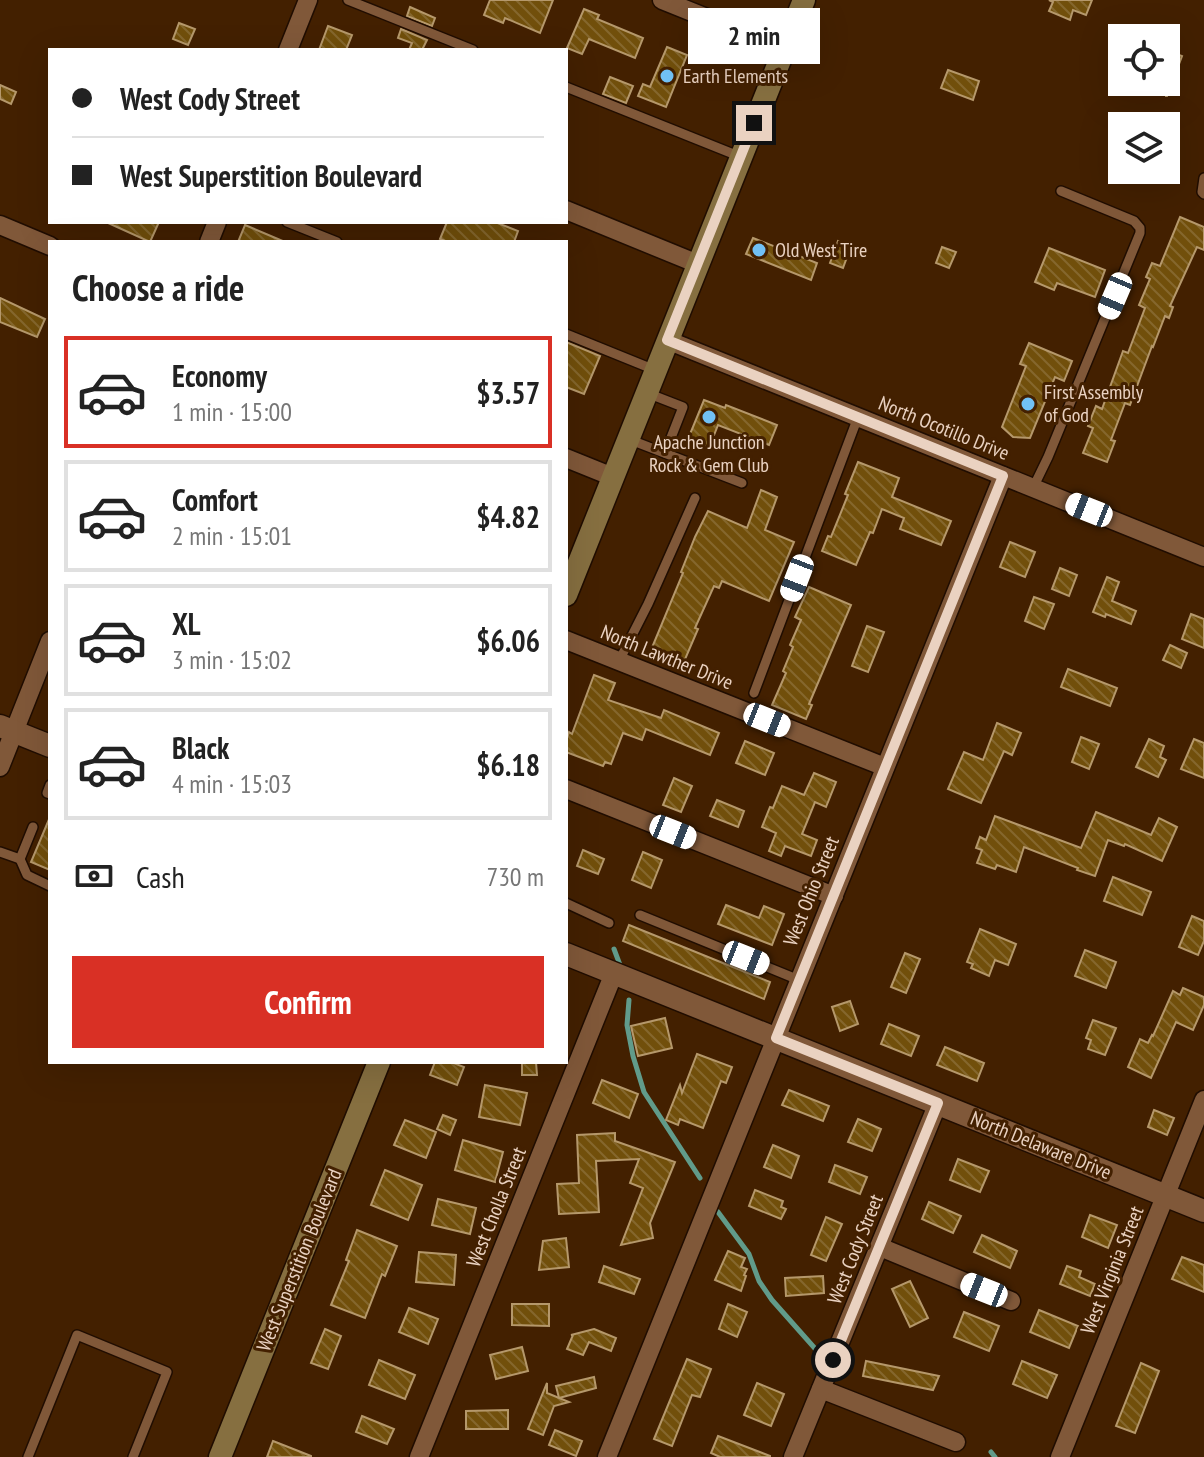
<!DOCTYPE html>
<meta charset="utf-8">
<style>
body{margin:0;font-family:"PT Sans Narrow",sans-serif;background:#f2f2f2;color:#222;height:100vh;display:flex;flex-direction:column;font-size:30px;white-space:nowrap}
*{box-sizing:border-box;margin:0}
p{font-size:26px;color:#767676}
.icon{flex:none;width:44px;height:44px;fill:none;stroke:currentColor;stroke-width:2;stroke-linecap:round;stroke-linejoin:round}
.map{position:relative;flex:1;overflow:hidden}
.panel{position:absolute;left:48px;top:240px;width:520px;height:824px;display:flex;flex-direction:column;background:#fff;border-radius:0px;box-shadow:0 8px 32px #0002}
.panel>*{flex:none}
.banner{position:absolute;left:48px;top:48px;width:520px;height:176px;border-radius:0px;box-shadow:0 8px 32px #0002;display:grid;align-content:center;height:176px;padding:0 24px;background:#fff}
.controls{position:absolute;left:1108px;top:24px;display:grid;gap:16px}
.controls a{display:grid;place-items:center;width:72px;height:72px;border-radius:0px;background:#fff;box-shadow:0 8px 32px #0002;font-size:40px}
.end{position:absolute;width:36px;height:36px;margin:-18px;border:10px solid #ead2c1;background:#111;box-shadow:0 0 0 4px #111}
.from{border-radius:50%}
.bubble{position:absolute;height:56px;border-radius:0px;background:#fff;box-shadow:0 8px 32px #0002;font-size:26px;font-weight:700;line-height:56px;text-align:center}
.car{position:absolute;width:24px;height:48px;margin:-24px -12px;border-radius:10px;box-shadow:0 0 6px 2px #0007;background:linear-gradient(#fff 24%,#345 0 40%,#fff 0 76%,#345 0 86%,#fff 0)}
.banner b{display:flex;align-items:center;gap:28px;height:76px;font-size:30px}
.banner b+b{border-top:2px solid #e0e0e0}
.banner i{width:20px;height:20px;background:#222}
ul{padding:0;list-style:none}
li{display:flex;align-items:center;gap:24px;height:112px;margin:0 16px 12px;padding:0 8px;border:4px solid #e0e0e0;border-radius:0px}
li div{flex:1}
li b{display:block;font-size:30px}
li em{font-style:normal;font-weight:700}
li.selected{border-color:#d93025}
li>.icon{width:72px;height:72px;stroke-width:1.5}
h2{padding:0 24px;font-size:36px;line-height:96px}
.pay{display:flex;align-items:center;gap:20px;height:88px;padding:0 24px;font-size:30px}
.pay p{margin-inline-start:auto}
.action{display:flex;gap:16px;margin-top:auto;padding:16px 24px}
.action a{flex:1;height:92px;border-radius:0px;background:#d93025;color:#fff;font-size:32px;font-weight:700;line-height:92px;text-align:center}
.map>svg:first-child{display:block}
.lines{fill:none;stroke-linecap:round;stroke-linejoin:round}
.stream{stroke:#619b8a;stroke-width:5}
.building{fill:url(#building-back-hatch);stroke:#b5986b;stroke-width:2}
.service-casing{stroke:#200d01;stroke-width:12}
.minor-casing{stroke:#200d01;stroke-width:21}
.tertiary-casing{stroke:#200d01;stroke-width:25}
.secondary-casing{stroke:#200d01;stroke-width:25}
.service{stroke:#805839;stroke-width:9}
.minor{stroke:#805839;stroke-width:18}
.tertiary{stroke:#805839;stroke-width:22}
.secondary{stroke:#866f40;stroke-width:22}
.route{stroke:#ead2c1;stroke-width:10}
.poi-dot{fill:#71c1f5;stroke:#432000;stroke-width:3}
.labels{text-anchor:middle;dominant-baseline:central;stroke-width:6;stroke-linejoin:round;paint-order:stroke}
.poi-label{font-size:20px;fill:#ead2c1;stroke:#432000;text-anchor:start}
.street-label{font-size:20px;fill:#ead2c1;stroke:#432000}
</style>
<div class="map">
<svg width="1204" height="1457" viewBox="0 0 1204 1457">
<defs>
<pattern id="building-back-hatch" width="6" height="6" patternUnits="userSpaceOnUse" patternTransform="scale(2)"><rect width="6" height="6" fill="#714f0b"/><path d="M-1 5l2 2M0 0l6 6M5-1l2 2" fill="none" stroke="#85672d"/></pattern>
</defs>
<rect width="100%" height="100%" fill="#432000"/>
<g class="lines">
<g class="stream">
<path d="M614,949L620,965"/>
<path d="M629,1000L627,1025L633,1056L644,1092L700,1178"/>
<path d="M718,1212L749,1254L759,1281L772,1300L819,1353"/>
<path d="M991,1452L995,1457"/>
</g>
</g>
<g class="building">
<path d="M490,0H553L540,33L505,18L503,23L484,15Z"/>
<path d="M1049,0H1092L1086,15L1073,10L1070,20L1049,11L1053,2Z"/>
<path d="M410,7L435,18L432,26L407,16Z"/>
<path d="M584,9L599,15L597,19L643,38L635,58L589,39L582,54L567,48Z"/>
<path d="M179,23L195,29L188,45L173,39Z"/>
<path d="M328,26L352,35L346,50H319Z"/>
<path d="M401,29L427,40L422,50H409L412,43L398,38Z"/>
<path d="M667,47L687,55L666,107L638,96L643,84L650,87Z"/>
<path d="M1166,50L1182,56L1167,96H1166Z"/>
<path d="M948,70L979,81L973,100L941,88Z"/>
<path d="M610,77L633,86L626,103L603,94Z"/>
<path d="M0,85L16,92L11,104L0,99Z"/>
<path d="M1180,217L1204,227V250L1197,247L1170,306L1173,307L1169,318L1165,316L1153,347L1152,346L1130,405L1125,403L1111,440L1115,441L1107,462L1083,453L1093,428L1088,426L1096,406L1102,409L1123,351L1128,353L1145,308L1139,305L1150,279L1146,277L1152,263L1160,266Z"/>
<path d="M106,222H159L150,242Z"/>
<path d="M447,222H495L518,231L514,242H448L440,239Z"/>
<path d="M245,225L285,242H238Z"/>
<path d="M753,238L817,263L811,280L746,254Z"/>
<path d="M838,241L851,246L843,268L830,263Z"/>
<path d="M942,247L956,252L949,268L936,263Z"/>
<path d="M1049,248L1105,270L1095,297L1057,283L1054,290L1035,282Z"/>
<path d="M0,298L45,319L37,337L0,322Z"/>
<path d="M566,342L600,356L584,394L566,387Z"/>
<path d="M1029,343L1072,361L1064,381L1055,377L1030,438L1013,437L1002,427L1026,366L1020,364Z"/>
<path d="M704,400L725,408L726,405L777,425L769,445L718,425L709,448L688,439Z"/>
<path d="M858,462L899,478L892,497L951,521L941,545L900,529L904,518L882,509L873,533L870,532L856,565L822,551L828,536L831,537L848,495L845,494Z"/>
<path d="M761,490L777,497L765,530L794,542L769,601L722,581L719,588L714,586L695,628L698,629L683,664L651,650L683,573L681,572L695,537L708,511L747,528Z"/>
<path d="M1010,542L1035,552L1025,577L1000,567Z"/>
<path d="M1060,568L1077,575L1069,596L1052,589Z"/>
<path d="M1107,577L1119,582L1112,601L1136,611L1131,624L1106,614L1105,617L1093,612Z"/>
<path d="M809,587L851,605L809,704L812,705L806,719L772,705L786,673L783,671L793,647L790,645L801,620L795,617Z"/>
<path d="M1034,597L1054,604L1044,629L1025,621Z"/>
<path d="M1191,614L1204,619V648L1182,639Z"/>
<path d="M867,626L884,632L868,672L852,666Z"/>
<path d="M1170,645L1187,653L1181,668L1163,660Z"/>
<path d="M1068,669L1117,688L1110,706L1061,687Z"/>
<path d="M594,675L615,683L608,700L661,718L664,710L719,733L710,755L646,729L642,740L623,733L611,764L605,762L603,766L566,752V741L569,732L572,734Z"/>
<path d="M997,723L1021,733L1012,755L1004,751L981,803L948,789L964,752L983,760Z"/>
<path d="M1081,737L1099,744L1089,769L1072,762Z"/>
<path d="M1149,739L1164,746L1160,757L1166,760L1158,777L1136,767Z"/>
<path d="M1194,739L1204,743V778L1181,769Z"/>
<path d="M745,741L774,753L765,775L736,763Z"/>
<path d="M814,773L836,782L826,807L815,802L802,834L817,840L811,856L785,846L781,856L769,851L776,833L762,827L770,807L773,808L782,786L804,795Z"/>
<path d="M674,778L692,786L681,812L663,805Z"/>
<path d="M717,800L744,811L738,827L710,816Z"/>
<path d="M1096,812L1151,835L1159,818L1177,827L1162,861L1125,844L1124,846L1108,840L1095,876L1077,870L1078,868L1024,847L1016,872L997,865L995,869L977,863L982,850L976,848L980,837L986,840L995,816L1081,848Z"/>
<path d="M50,817V870L31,862Z"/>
<path d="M583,850L604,859L598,874L577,866Z"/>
<path d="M643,852L662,860L651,888L632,880Z"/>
<path d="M1113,877L1151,892L1142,915L1104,901Z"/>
<path d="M726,905L759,918L764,906L784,914L772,945L718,924Z"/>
<path d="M1192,916L1204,921V941L1198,955L1179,947Z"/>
<path d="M629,925L770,982L764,999L623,941Z"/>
<path d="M980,929L1016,944L1008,965L995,960L989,976L971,968L973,964L967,962Z"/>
<path d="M1085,950L1116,962L1106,988L1075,976Z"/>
<path d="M905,953L920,959L906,993L891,987Z"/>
<path d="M1183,988L1204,997V1005L1193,1030L1176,1022L1151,1078L1128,1067L1140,1039L1148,1043L1152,1035L1153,1036L1173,991L1180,995Z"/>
<path d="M850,1001L858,1024L840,1031L832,1007Z"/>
<path d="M665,1018L672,1048L638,1056L631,1026Z"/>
<path d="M1093,1020L1116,1028L1105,1055L1088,1049L1091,1040L1086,1038Z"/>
<path d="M889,1024L919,1036L911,1056L881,1044Z"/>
<path d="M945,1047L984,1063L977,1081L937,1065Z"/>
<path d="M697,1054L732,1067L726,1083L721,1081L703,1128L680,1119L678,1125L666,1120L680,1085L682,1093Z"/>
<path d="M435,1062H451L464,1067L457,1085L430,1075Z"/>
<path d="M522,1062H536L537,1075H522Z"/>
<path d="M602,1080L638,1094L629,1118L593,1103Z"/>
<path d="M485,1085L527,1093L520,1125L479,1117Z"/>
<path d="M789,1090L829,1106L823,1121L782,1105Z"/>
<path d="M1154,1110L1174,1118L1167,1135L1148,1127Z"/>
<path d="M443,1115L456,1120L450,1135L437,1129Z"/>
<path d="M858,1119L881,1129L872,1151L848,1142Z"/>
<path d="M405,1120L436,1132L426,1158L394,1145Z"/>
<path d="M615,1133V1141L675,1162L650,1223L653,1238L621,1245L643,1188L630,1183L639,1159L596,1161L599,1212L559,1214L557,1184L579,1183L577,1135Z"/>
<path d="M463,1140L503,1152L495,1182L455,1170Z"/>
<path d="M773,1145L799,1156L791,1178L764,1167Z"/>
<path d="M958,1159L989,1171L980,1192L950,1180Z"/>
<path d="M835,1165L867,1177L860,1194L829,1182Z"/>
<path d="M385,1170L422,1185L408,1220L371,1205Z"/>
<path d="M755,1190L783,1201L781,1207L786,1209L781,1219L749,1206Z"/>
<path d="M438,1199L476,1208L470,1234L432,1225Z"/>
<path d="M929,1202L961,1216L953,1233L922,1219Z"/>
<path d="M1090,1215L1117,1225L1108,1248L1082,1237Z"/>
<path d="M826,1217L842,1224L826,1261L811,1255Z"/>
<path d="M357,1230L397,1246L385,1276L382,1274L365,1318L331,1305L349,1261L346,1260Z"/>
<path d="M982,1235L1017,1251L1010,1268L974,1252Z"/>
<path d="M566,1238L569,1267L539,1270L543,1241Z"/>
<path d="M728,1251L745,1258L741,1267L747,1269L744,1275L746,1276L741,1291L715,1280Z"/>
<path d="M419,1252L456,1255L454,1285L416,1282Z"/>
<path d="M1182,1257L1204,1265V1292L1172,1279Z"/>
<path d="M604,1266L640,1279L634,1294L599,1282Z"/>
<path d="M1067,1266L1081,1271L1079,1277L1095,1284L1090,1296L1060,1284Z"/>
<path d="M823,1276L824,1293L786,1296L785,1278Z"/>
<path d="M910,1281L928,1318L910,1327L892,1289Z"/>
<path d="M512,1304H549V1326L512,1325Z"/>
<path d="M728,1304L747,1312L737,1337L719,1329Z"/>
<path d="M409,1308L438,1319L428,1344L399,1332Z"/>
<path d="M1039,1310L1078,1326L1069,1348L1030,1332Z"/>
<path d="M964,1312L999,1326L989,1351L954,1337Z"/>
<path d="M325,1329L341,1336L328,1369L311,1363Z"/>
<path d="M594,1329L616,1338L611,1351L589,1342L583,1355L567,1349L573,1335H571Z"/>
<path d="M522,1347L528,1371L496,1379L490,1355Z"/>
<path d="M687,1359L711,1369L700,1397L692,1395L672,1446L654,1439Z"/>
<path d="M379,1360L415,1375L405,1399L369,1385Z"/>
<path d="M866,1361L939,1376L933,1390L863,1376Z"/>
<path d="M1022,1361L1057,1375L1047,1398L1013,1384Z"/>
<path d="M1141,1363L1159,1371L1135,1433L1116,1426Z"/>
<path d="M594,1377L596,1388L559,1398L556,1386Z"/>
<path d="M547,1383V1393L569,1402L554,1406L543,1435L528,1429Z"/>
<path d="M757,1383L784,1394L771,1426L744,1415Z"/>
<path d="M508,1410V1429H466V1411Z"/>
<path d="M362,1416L394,1429L387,1444L356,1432Z"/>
<path d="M555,1430L582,1441L576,1456L549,1445Z"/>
<path d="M718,1436L770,1456V1457H720L711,1453Z"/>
<path d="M273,1441L311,1456V1457H267Z"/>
</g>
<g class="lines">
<defs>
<g id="service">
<path d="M348,0L473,50"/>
<path d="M566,87L741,157"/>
<path d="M1204,178L1202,192L1204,194"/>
<path d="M287,222L337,242"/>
<path d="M566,334L655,370"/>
<path d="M647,393L683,407L665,453"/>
<path d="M628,439L742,483"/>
<path d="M1033,488L1048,457L1140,233V228L1134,221L1061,191"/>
<path d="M619,661L648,604L695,498"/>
<path d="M754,693L858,417"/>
<path d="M50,785L47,793L50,794"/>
<path d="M33,827L20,859L27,875L50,886"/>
<path d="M0,852L20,859"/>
<path d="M566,903L609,923"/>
<path d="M640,915L799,980"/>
<path d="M28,1457L77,1335L167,1372L133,1457"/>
</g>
<g id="minor">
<path d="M662,0L784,49"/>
<path d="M288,50L308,0"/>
<path d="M566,210L698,264"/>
<path d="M0,225L50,246"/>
<path d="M209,242L217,222"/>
<path d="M667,340L1204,557"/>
<path d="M566,458L613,477"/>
<path d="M566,640L885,767"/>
<path d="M0,767L50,641"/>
<path d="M566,789L834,896"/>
<path d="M880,1247L1011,1301"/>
<path d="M821,1389L956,1442"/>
<path d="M419,1457L614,973"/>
<path d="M607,1457L1003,476"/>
<path d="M793,1457L938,1103"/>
<path d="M1060,1457L1204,1100"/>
</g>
<g id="tertiary">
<path d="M0,726L50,746"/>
<path d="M566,954L1204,1211"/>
</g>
<g id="secondary">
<path d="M566,595L804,0"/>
<path d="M220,1457L379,1062"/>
</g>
</defs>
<use href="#service" class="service-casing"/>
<use href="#minor" class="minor-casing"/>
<use href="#tertiary" class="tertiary-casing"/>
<use href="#secondary" class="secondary-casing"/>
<use href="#service" class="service"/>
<use href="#minor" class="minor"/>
<use href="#tertiary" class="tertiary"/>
<use href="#secondary" class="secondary"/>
</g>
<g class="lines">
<path class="route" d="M754,123L667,340L1003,476L776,1038L938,1103L833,1360"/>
</g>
<g class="poi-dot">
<circle cx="667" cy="76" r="8"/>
<circle cx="759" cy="250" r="8"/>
<circle cx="1028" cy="404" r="8"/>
<circle cx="709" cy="417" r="8"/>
</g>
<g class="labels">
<g class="poi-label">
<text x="683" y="76">Earth Elements</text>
<text x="775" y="250">Old West Tire</text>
<text x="1044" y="392">First Assembly<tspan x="1044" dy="23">of God</tspan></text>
<text x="709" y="442" text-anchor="middle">Apache Junction<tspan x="709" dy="23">Rock &amp; Gem Club</tspan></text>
</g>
<g class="street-label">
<text transform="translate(944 428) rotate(22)">North Ocotillo Drive</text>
<text transform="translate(667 657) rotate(22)">North Lawther Drive</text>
<text transform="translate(811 891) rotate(-68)">West Ohio Street</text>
<text transform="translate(1041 1145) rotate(22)">North Delaware Drive</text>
<text transform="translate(496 1207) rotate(-68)">West Cholla Street</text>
<text transform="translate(855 1249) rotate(-68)">West Cody Street</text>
<text transform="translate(299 1260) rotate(-68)">West Superstition Boulevard</text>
<text transform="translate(1112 1270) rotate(-68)">West Virginia Street</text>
</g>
</g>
</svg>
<div class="controls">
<a><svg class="icon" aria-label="locate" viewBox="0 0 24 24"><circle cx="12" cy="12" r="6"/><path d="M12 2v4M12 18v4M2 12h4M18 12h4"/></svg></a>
<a><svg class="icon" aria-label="layers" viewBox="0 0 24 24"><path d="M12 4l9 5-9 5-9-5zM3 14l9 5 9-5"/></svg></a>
</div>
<i class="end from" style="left:833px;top:1360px"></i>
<i class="end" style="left:754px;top:123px"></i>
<div class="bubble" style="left:688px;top:8px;width:132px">2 min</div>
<i class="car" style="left:1115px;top:296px;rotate:203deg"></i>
<i class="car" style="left:1089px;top:510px;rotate:292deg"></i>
<i class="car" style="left:797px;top:578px;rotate:201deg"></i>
<i class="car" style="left:767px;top:720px;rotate:112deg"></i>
<i class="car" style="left:673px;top:832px;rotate:112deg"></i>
<i class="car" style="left:746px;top:958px;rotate:112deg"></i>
<i class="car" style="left:984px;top:1290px;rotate:292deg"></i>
<div class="banner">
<b><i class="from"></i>West Cody Street</b>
<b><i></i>West Superstition Boulevard</b>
</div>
<section class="panel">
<h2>Choose a ride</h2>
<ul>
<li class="selected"><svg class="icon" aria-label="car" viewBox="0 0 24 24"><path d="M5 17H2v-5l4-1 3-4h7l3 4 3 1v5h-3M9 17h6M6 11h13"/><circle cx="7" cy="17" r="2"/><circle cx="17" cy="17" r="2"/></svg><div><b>Economy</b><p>1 min · 15:00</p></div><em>$3.57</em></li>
<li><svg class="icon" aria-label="car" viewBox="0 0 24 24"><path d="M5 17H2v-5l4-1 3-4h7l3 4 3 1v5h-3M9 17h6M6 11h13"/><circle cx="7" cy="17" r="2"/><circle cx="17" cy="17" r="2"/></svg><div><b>Comfort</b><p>2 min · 15:01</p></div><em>$4.82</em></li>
<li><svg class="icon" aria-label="car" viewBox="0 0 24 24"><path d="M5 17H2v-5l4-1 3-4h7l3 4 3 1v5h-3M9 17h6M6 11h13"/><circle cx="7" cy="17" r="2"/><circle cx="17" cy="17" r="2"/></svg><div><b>XL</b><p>3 min · 15:02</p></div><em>$6.06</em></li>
<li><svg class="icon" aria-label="car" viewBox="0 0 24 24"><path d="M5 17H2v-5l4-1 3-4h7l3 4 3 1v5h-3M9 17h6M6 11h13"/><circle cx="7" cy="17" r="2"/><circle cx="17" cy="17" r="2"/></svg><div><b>Black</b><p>4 min · 15:03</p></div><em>$6.18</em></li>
</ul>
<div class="pay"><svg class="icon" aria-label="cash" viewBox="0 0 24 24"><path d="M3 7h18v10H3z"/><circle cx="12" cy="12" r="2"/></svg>Cash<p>730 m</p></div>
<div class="action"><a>Confirm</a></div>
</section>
</div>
